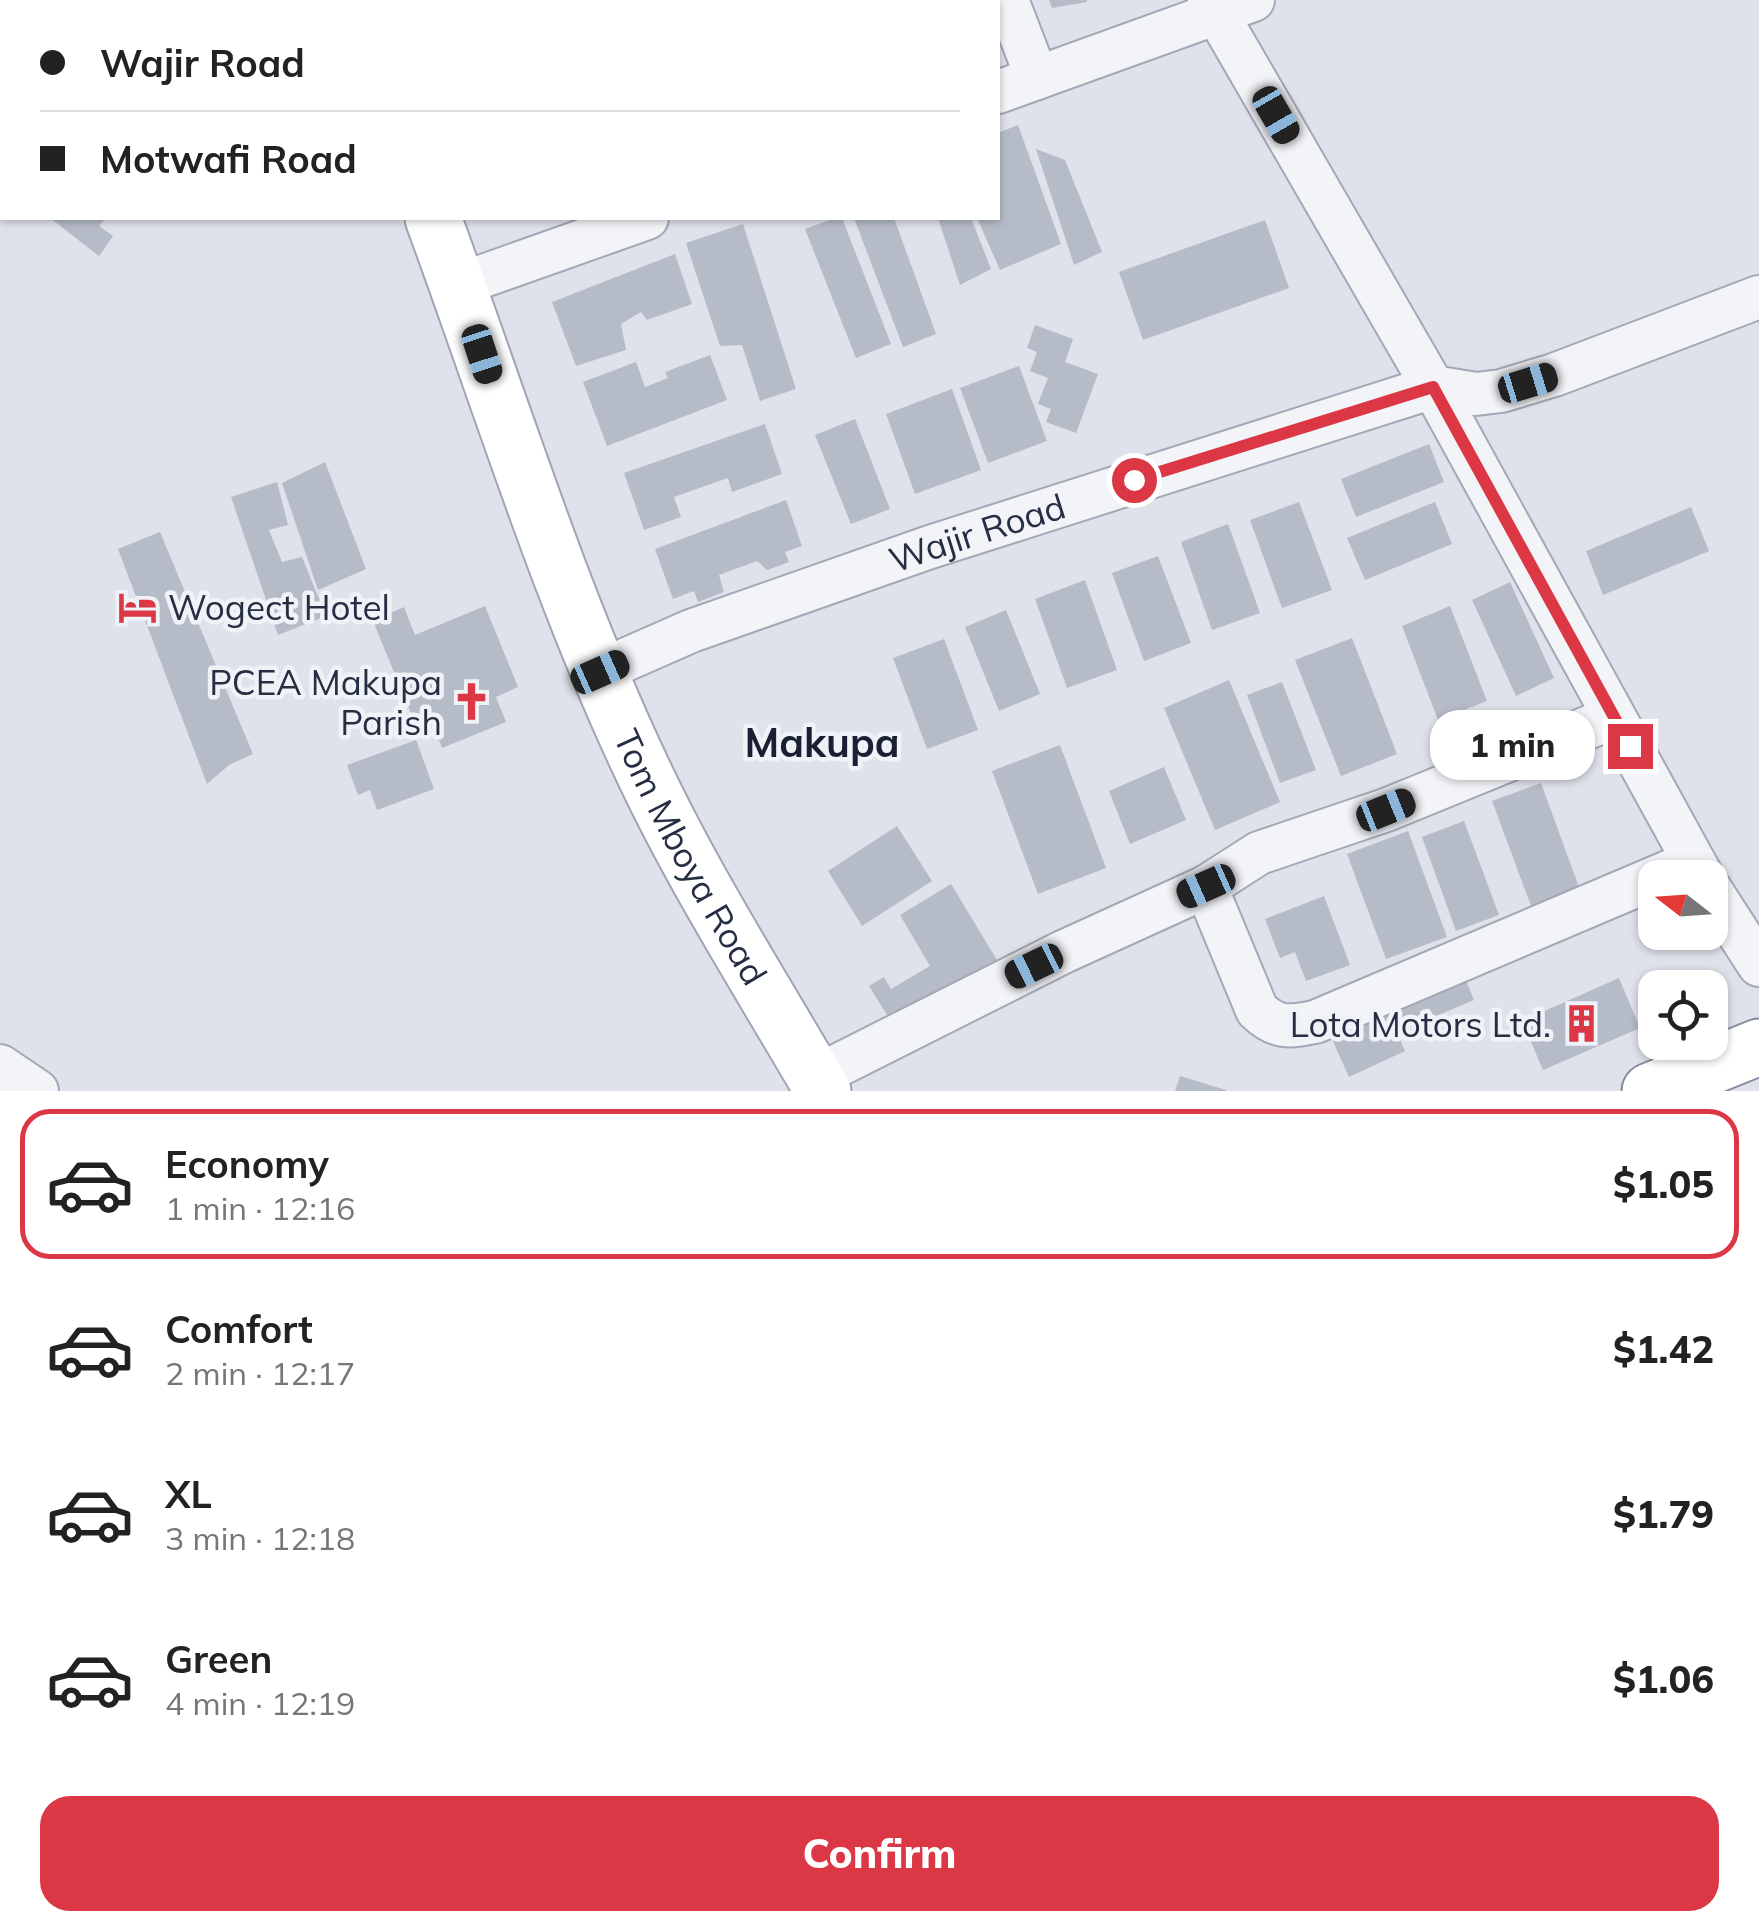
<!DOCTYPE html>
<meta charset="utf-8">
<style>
body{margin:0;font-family:Mulish,sans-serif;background:#f2f2f2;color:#222;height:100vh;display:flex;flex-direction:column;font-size:38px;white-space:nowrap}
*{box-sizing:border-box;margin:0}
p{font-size:32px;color:#767676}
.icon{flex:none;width:55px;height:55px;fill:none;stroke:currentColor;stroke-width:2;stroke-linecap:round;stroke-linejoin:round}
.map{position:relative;height:1091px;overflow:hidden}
.sheet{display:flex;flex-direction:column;background:#fff;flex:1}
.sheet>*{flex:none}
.banner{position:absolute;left:0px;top:0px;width:1000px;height:220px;box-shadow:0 2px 8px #0004;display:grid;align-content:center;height:220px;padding:0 40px;background:#fff}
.needle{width:65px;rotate:287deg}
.buttons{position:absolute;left:1638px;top:860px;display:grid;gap:20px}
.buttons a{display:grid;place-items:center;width:90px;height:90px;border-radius:20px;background:#fff;box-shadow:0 2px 8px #0004;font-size:50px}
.end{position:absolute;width:45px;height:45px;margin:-22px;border:12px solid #dc3744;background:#fff;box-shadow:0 0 0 5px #fff}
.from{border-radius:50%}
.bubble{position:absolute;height:70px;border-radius:30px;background:#fff;box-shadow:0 2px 8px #0004;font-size:32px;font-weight:800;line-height:70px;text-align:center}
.car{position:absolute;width:30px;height:60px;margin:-30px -15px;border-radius:12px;box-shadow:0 0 8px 2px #0007;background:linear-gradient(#222 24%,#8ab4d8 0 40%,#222 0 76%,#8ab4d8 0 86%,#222 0)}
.banner b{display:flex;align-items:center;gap:35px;height:95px;font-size:38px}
.banner b+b{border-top:2px solid #e0e0e0}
.banner i{width:25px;height:25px;background:#222}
ul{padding:18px 0 0;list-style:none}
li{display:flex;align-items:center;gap:30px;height:150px;margin:0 20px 15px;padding:0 20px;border:5px solid transparent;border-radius:30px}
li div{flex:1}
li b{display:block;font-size:38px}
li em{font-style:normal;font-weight:800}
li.selected{border-color:#dc3744}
li>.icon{width:90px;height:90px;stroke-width:1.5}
.action{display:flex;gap:20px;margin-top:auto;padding:20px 40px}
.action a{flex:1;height:115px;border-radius:30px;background:#dc3744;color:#fff;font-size:40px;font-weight:800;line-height:115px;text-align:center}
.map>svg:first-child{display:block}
.building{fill:#b6bbc8}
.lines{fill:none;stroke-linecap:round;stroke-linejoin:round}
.minor-casing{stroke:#a4a8b5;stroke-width:46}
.major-casing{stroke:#9da5b7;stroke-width:59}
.highway-casing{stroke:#858ea2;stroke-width:59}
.minor{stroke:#f2f4f8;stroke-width:42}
.major{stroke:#fff;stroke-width:55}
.highway{stroke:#fff;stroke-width:55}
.route{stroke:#dc3744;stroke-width:12}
.labels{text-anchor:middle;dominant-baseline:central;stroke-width:9;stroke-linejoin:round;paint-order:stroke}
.street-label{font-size:35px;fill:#262e43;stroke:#eff2f7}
.poi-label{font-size:35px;fill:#262e43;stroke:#eff2f7;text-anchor:end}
.quarter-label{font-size:40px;font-weight:bold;fill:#192033;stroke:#eff2f7}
</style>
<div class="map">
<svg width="1759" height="1091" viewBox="0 0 1759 1091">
<rect width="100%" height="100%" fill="#dfe2ea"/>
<g class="building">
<path d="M1049,0H1087V2L1052,8Z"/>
<path d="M1018,125L1061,244L1000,270L977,218H998V133Z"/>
<path d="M1036,149L1065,160L1102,252L1074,265Z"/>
<path d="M50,218H106L99,226L113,236L99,256Z"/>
<path d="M835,218H842L891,344L856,358L805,229Z"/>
<path d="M854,218H894L936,334L903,347Z"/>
<path d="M938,218H971L991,269L960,285Z"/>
<path d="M1265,220L1289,288L1143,340L1119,272Z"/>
<path d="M743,224L796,389L760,401L742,345L720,346L686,243Z"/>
<path d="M675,254L692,304L647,320L641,312L621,324L626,350L576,366L552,302Z"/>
<path d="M1035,325L1073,339L1065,362L1098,374L1076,433L1046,422L1051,409L1038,404L1048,378L1030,371L1037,352L1027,348Z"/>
<path d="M710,355L727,400L607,446L583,382L636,362L645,387L668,378L665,372Z"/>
<path d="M1019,366L1047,441L988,463L960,388Z"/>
<path d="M952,389L981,470L915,494L886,414Z"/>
<path d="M855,419L890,509L851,524L815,435Z"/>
<path d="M765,424L782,474L732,492L728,478L674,497L681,517L644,530L624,473Z"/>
<path d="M1429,444L1444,482L1356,517L1341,479Z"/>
<path d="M325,462L366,569L318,590L282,483Z"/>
<path d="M277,482L288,525L269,530L282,562L302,557L326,616L278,635L231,497Z"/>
<path d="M786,500L802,546L785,552L789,562L767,570L757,561L719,575L724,592L698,602L694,591L673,599L655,549Z"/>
<path d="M1299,502L1332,590L1282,608L1250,520Z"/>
<path d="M1435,502L1452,544L1365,580L1347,538Z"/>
<path d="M1691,507L1709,551L1603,595L1586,551Z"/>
<path d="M1228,524L1260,613L1212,630L1181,542Z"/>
<path d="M160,532L253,754L229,765L207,784L118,549Z"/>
<path d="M1158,556L1191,643L1144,661L1112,573Z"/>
<path d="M1085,580L1117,670L1067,688L1035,599Z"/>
<path d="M1510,582L1554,678L1516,696L1472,600Z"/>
<path d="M485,606L518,687L496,697L506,722L442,748L434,727L419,733L373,621L404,607L415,635Z"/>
<path d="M1450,606L1487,701L1438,720L1402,626Z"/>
<path d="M1006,610L1040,694L999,711L965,627Z"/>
<path d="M1352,638L1397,754L1341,776L1295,660Z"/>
<path d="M944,639L978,730L927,749L893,658Z"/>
<path d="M1229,680L1280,802L1215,830L1164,708Z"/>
<path d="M1282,682L1316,770L1280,783L1247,695Z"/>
<path d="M416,740L434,789L377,810L370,790L358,795L347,765Z"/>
<path d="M1060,745L1106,868L1038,894L992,771Z"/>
<path d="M1164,767L1186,820L1130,844L1109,791Z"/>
<path d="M1541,783L1579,887L1534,914L1492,801Z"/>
<path d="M1464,821L1499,915L1456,931L1422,837Z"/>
<path d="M897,826L932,881L862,926L828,871Z"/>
<path d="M1408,831L1447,937L1386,959L1347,854Z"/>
<path d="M951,884L997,960L892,1023L869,986L884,977L891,989L930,966L900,915Z"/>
<path d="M1324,896L1350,965L1306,981L1295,952L1280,958L1265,919Z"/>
<path d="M1465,978L1474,1000L1403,1030L1394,1008Z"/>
<path d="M1619,978L1640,1028L1543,1070L1522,1021Z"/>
<path d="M1388,1011L1405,1051L1349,1077L1331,1037Z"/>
<path d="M1180,1076L1226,1090V1091H1175Z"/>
</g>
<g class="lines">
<defs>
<g id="minor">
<path d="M758,0L759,2"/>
<path d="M1007,0L1037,78"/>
<path d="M1209,0L1433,387L1703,878"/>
<path d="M0,17L2,14"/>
<path d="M998,92L1253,0"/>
<path d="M458,285L647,218"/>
<path id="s1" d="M600,671L691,631L930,547L1433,387L1476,394L1501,391L1554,375L1759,297"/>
<path d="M1206,887L1257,1010C1277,1029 1289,1027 1315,1022L1692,862"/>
<path d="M1710,889L1759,965"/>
<path d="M0,1066L37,1091"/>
<path d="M815,1077L1063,952L1206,887L1259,853L1386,810L1614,717"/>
</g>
<g id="major">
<path d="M359,0L360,2"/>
<path id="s2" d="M433,218C501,403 559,594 644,773C696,883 762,986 823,1091"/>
</g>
<path id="highway" d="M1650,1091L1759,1047"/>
</defs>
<use href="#minor" class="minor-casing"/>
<use href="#major" class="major-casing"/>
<use href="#highway" class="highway-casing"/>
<use href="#minor" class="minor"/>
<use href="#major" class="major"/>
<use href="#highway" class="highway"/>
</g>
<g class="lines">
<path class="route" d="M1134,480L1433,387L1630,746"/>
</g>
<defs>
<symbol id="hotel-bare" viewBox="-9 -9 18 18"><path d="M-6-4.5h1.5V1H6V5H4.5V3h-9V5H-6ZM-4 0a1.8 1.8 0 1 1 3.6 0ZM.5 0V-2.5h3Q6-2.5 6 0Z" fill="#dc3744" stroke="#eff2f7" stroke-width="2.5" paint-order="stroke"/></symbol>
<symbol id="church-bare" viewBox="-9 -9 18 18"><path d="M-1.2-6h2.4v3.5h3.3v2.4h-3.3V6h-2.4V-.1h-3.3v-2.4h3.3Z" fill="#dc3744" stroke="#eff2f7" stroke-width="2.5" paint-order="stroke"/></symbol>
<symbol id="building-bare" viewBox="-9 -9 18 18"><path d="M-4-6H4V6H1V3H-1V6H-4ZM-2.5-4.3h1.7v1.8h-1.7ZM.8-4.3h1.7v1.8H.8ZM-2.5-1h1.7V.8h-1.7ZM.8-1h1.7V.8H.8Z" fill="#dc3744" stroke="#eff2f7" stroke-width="2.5" paint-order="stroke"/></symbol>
</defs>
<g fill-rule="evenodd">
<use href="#hotel-bare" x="110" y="580" width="55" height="55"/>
<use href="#church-bare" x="444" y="674" width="55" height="55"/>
<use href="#building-bare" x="1554" y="996" width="55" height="55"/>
</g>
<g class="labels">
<g class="street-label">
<text stroke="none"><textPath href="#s1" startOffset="402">Wajir Road</textPath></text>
<text stroke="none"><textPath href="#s2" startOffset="690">Tom Mboya Road</textPath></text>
</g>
<g class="poi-label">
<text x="168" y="607" text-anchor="start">Wogect Hotel</text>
<text x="442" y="682">PCEA Makupa<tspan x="442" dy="40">Parish</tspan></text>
<text x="1551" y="1024">Lota Motors Ltd.</text>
</g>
<g class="quarter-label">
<text x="822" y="742">Makupa</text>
</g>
</g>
</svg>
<div class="buttons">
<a><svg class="needle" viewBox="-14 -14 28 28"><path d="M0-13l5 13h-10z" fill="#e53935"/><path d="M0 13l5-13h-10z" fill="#767676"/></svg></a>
<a><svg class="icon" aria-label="locate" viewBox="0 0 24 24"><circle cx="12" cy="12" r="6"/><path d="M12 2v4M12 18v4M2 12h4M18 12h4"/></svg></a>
</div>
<i class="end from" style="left:1134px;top:480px"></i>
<i class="end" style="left:1630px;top:746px"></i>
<div class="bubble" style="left:1430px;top:710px;width:165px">1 min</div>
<i class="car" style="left:1276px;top:115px;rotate:150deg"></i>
<i class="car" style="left:482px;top:354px;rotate:162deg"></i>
<i class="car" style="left:1528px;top:383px;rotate:73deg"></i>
<i class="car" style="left:600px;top:672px;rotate:66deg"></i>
<i class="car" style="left:1386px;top:810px;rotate:68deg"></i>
<i class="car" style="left:1206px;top:886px;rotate:246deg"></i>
<i class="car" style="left:1034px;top:966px;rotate:244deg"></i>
<div class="banner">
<b><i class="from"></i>Wajir Road</b>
<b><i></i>Motwafi Road</b>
</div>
</div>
<section class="sheet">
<ul>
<li class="selected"><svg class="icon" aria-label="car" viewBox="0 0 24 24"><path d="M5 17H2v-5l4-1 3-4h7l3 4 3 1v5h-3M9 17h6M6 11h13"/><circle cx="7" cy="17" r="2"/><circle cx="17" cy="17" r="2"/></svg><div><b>Economy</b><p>1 min · 12:16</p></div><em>$1.05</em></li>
<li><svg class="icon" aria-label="car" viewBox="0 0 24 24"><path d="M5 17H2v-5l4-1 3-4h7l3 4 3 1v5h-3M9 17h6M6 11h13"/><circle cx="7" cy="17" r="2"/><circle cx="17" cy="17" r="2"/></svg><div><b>Comfort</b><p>2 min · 12:17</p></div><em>$1.42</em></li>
<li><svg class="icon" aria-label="car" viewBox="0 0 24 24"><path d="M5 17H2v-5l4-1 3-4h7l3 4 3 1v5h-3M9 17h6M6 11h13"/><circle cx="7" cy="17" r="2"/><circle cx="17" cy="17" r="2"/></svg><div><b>XL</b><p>3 min · 12:18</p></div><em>$1.79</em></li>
<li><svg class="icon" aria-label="car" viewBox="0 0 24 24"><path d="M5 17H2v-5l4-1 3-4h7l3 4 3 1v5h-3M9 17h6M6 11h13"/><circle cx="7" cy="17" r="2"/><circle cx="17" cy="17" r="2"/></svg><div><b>Green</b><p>4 min · 12:19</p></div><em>$1.06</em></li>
</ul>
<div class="action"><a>Confirm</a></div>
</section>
